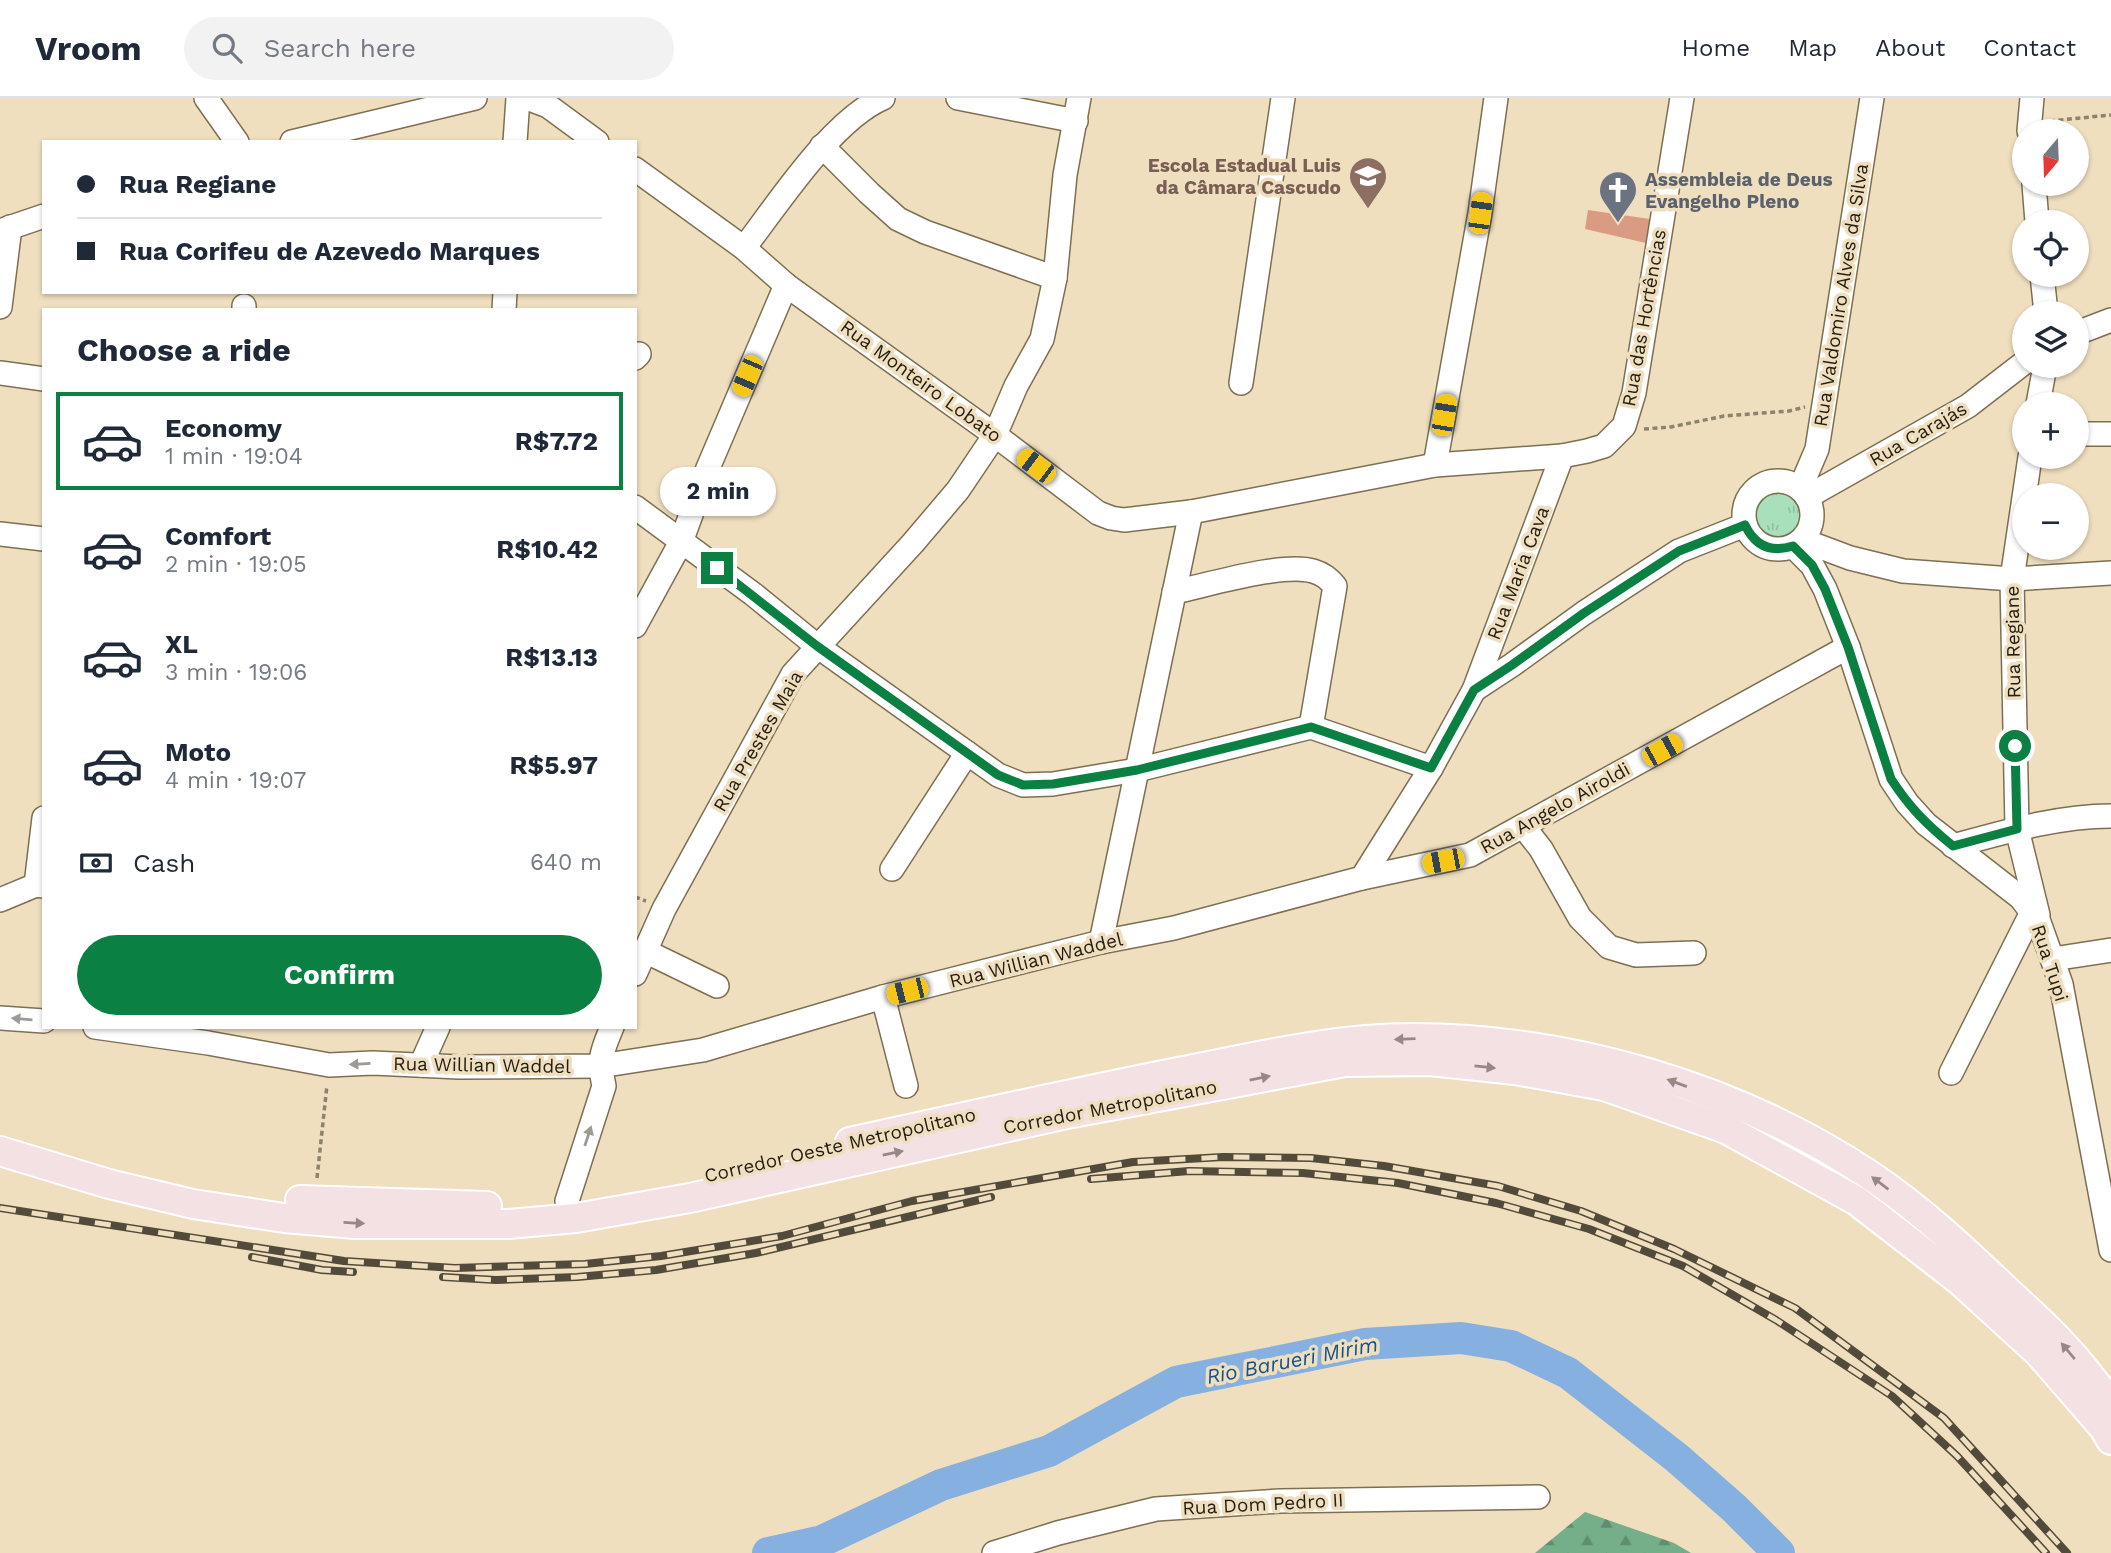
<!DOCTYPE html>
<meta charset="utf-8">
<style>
body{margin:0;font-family:"Work Sans",sans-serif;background:#f2f2f3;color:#1f2937;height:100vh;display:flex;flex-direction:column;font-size:26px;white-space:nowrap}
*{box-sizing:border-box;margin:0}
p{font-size:23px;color:#747a83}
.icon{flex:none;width:38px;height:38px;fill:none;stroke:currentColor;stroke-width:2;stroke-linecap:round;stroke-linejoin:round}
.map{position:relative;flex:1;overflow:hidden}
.details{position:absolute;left:42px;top:210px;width:595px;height:721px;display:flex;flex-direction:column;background:#fff;border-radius:0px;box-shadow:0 2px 5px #0004}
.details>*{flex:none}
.hud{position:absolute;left:42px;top:42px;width:595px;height:154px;border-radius:0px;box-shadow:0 2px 5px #0004;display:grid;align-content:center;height:154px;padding:0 35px;background:#fff}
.needle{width:46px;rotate:199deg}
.buttons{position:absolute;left:2012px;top:21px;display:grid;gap:14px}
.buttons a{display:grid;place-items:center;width:77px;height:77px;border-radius:50%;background:#fff;box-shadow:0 2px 5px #0004;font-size:35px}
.end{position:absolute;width:32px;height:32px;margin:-16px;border:9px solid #0b8043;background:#fff;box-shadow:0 0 0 4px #fff}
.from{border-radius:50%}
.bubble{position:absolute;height:49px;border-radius:24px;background:#fff;box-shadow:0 2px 5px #0004;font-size:23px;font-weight:700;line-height:49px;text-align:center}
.car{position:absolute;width:21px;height:42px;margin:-21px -10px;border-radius:9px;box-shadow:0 0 5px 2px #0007;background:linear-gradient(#f5c518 24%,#345 0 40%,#f5c518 0 76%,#345 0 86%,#f5c518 0)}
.hud b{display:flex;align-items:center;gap:24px;height:66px;font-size:26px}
.hud b+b{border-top:2px solid #e0e1e3}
.hud i{width:18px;height:18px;background:#1f2937}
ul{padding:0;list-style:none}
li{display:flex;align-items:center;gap:21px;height:98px;margin:0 14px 10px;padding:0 21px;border:4px solid transparent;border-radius:0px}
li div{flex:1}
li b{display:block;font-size:26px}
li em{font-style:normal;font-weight:700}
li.on{border-color:#0b8043}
li>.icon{width:63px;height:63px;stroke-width:1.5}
h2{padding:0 35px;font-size:32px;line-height:84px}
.pay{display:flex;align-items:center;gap:18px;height:77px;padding:0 35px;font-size:26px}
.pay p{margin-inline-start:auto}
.primary-button{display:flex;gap:14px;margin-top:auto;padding:14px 35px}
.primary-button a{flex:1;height:80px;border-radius:42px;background:#0b8043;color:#fff;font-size:28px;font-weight:700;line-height:80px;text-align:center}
header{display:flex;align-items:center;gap:42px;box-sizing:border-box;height:98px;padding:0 35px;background:#fff;border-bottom:2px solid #e0e1e3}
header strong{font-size:33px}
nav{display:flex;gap:38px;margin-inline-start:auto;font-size:24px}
.search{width:490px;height:63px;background:#f2f2f3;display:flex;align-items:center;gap:18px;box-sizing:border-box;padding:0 24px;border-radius:38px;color:#747a83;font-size:26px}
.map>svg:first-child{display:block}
.forest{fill:url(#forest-firs)}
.park{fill:url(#park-tufts)}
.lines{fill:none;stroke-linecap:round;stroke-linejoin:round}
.river{stroke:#85b0df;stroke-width:32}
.building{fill:#d99c82}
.minor-casing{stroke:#7d6f52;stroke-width:26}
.major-casing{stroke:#fff;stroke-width:32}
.path{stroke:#8d826b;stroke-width:3.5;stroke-dasharray:5 3.5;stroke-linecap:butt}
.minor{stroke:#fff;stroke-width:23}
.major{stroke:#f4e1e3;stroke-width:28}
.rail-casing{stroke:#524a3a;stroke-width:8}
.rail{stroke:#efdfbf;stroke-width:5;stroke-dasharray:16;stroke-linecap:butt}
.oneway{fill:#9c9a94}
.oneway2{fill:#968985}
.route{stroke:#0b8043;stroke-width:9}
.labels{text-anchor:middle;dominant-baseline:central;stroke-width:7;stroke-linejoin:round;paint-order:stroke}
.education-label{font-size:19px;font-weight:bold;fill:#785e54;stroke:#efdfbf;text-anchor:end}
.worship-label{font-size:19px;font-weight:bold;fill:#5b616d;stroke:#efdfbf;text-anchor:start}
.street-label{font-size:19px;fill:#241e12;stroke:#efdfbf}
.water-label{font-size:21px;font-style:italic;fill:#14538c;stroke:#efdfbf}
</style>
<header>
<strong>Vroom</strong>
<div class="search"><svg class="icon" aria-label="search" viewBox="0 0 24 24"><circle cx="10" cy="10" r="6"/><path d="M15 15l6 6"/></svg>Search here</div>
<nav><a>Home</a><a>Map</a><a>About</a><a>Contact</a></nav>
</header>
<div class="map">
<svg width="2111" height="1455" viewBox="0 0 2111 1455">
<defs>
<pattern id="forest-firs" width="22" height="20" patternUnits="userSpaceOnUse" patternTransform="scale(1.75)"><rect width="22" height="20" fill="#74af89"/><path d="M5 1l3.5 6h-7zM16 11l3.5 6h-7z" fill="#5f8e6f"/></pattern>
<pattern id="park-tufts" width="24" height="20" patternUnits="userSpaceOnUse" patternTransform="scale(1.75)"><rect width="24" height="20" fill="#a9e0bc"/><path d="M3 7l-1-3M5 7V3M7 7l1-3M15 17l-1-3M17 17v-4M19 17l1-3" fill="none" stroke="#91c0a1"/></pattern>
</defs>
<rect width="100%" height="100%" fill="#efdfbf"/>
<path class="forest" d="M1585,1414L1674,1445L1691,1455H1535Z"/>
<circle class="park" cx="1777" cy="417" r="23"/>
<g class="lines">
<path class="river" d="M768,1455L822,1443L941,1387L1049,1353L1176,1284L1365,1246L1461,1240L1511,1248L1568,1275L1677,1360L1734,1410L1779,1455"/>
</g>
<path class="building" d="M1588,112L1650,121L1646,145L1585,131Z"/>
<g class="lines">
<defs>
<g id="minor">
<path d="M206,0L237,44"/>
<path d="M527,0L548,8L597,44"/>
<path d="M958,0L1076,23"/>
<path d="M2029,33L2032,0"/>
<path d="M292,44L475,0"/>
<path d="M515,44L518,0"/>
<path d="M822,48L869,95L898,121L925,134L1055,180"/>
<path d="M635,71L744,150L786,187L995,337L1098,415L1111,420L1124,422L1191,414L1435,367L1562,358L1587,353L1604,348L1624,328L1634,295L1682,0"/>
<path d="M2034,86L2037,124"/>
<path d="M0,133L44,118"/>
<path d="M744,150C778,106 832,22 883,0"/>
<path d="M2042,177L2046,215"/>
<path d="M0,209L10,129"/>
<path d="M244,212V208"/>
<path d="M504,212L505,194"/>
<path d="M2077,235L2111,222"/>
<path d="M635,260L639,256"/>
<path d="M0,275L44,281"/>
<path d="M1241,285L1283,0"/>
<path d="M2038,306L2045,268"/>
<path d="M2077,336H2111"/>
<path d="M2030,359L2012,481L2017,731L2038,817"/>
<path d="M1435,367L1480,115L1496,0"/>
<circle cx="1778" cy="417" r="34"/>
<path d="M1800,391L1817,351L1872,0"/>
<path d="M1807,399L1968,308L2025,264"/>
<path d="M635,409L753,496L817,548L998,677L1023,687L1053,686L1137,672L1311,629L1431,670"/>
<path d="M0,436L44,441"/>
<path d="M1802,442L1850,460L1903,473L2012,481L2111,475"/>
<path d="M1793,448L1812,467L1825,491L1848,549L1891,681L1907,705L1926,726L2021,800L2039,824L2061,886L2111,1152"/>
<path d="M1174,494C1208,487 1283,464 1313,473C1323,476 1328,480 1335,488L1311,629"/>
<path d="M635,528L681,444L708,370L786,187"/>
<path d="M1474,592L1512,567L1584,515L1679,453L1745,427"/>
<path d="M44,720L36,787L44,788"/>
<path d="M1523,728L1541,751L1580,820L1609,849L1636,857L1694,855"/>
<path d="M1953,748C2004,734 2058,718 2111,718"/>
<path d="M892,771L967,655"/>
<path d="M1362,780L1470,757L1848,549"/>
<path d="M0,802L36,787"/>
<path d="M1101,844L1191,414"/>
<path d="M645,853L717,888"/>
<path d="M2053,861L2111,852"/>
<path d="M635,876L664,811L793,576L913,445L958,392L995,337L1016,288L1042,241L1055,180L1065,77L1079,0"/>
<path d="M883,899L906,988"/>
<path d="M0,920L44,923"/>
<path d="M95,929L208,945L329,967L373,965L459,969L600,968L703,952L883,899L1101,844L1174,830L1362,780L1431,670L1474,592L1562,358"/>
<path d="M421,967L438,929"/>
<path d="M1951,975L2032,814"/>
<path d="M567,1103L604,988C598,961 602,953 612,929"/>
<path d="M994,1455L1058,1435L1156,1411L1280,1403L1538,1399"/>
</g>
<g id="major">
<path d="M850,1044C959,1020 1068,996 1178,974C1255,959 1333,940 1412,940C1570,940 1736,989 1868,1076C1918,1109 1963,1151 2007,1193C2025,1210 2045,1227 2062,1246C2080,1264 2095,1286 2111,1305"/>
<path d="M0,1053L109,1086L193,1106L284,1120L355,1126H508L576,1120L690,1100L1067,1016L1345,964L1430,963L1515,972L1604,988L1726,1031L1857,1103L1959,1182L2039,1255L2104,1330L2111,1342"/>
<path d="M300,1102L487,1108"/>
</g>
</defs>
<use href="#minor" class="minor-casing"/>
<use href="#major" class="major-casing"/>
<g class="path">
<path d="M2050,23L2111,17"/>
<path d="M1644,331L1671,329L1724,318L1789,313L1805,309"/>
<path d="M635,799L646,803"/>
<path d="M317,1080L327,987"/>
</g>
<use href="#minor" class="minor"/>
<use href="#major" class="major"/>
<defs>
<g id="rail">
<path d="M1091,1081L1189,1073L1303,1075L1398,1085L1496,1105L1589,1131L1683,1168L1776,1222L1892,1298L1957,1358L2046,1455"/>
<path d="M0,1110L344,1163L455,1170L585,1166L661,1158L782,1138L912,1103L1133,1064L1223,1059L1311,1060L1384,1068L1498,1088L1581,1113L1674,1151L1795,1210L1944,1320L2067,1455"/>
<path d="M252,1159L322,1172L353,1174"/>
<path d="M443,1179L496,1182L577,1179L656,1172L756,1155L991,1099"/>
</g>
</defs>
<use href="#rail" class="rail-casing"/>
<use href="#rail" class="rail"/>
</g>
<defs><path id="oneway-solid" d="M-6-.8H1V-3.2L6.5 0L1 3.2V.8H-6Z" transform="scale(1.75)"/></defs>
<g class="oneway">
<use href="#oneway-solid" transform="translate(22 921) rotate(-175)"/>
<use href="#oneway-solid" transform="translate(360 966) rotate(177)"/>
<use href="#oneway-solid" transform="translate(588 1038) rotate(-72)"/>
</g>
<g class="oneway2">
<use href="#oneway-solid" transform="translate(1405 941) rotate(178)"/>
<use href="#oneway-solid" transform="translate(1485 969) rotate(6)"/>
<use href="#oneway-solid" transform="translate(1260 980) rotate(-11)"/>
<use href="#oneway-solid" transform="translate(1677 985) rotate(-160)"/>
<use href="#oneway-solid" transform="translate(893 1055) rotate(-12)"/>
<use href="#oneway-solid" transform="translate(1880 1085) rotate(-143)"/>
<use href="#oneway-solid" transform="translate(354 1125) rotate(3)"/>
<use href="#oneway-solid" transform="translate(2068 1253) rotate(-130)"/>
</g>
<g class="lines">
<path class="route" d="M717,470L817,548L998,677L1023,687L1053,686L1137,672L1311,629L1431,670L1474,592L1512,567L1584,515L1679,453L1745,427C1755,448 1771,455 1793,448L1812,467L1825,491L1848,549L1891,681C1910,710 1926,726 1953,748L2017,731L2015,648"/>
</g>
<defs>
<symbol id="school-pin" viewBox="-11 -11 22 30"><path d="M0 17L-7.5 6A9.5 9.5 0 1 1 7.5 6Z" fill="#8d6e63" stroke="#efdfbf"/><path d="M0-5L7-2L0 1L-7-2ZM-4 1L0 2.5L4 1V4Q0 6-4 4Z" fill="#fff"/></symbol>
<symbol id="church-pin" viewBox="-11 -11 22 30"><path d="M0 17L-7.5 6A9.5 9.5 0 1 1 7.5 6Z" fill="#6b7280" stroke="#efdfbf"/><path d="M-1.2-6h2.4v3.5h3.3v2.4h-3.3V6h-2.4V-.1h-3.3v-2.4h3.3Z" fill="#fff"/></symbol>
</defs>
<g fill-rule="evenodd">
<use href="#school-pin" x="1346" y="56" width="44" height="60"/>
<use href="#church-pin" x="1596" y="70" width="44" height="60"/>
</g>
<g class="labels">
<g class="education-label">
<text x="1341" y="67">Escola Estadual Luis<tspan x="1341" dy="22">da Câmara Cascudo</tspan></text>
</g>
<g class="worship-label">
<text x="1645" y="81">Assembleia de Deus<tspan x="1645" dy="22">Evangelho Pleno</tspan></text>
</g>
<g class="street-label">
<text transform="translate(1841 197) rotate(-81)">Rua Valdomiro Alves da Silva</text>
<text transform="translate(1644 220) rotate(-80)">Rua das Hortências</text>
<text transform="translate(921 283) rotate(36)">Rua Monteiro Lobato</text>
<text transform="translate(1918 336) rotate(-30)">Rua Carajás</text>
<text transform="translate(1518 475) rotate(-69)">Rua Maria Cava</text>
<text transform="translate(2013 544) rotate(-91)">Rua Regiane</text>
<text transform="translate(758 643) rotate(-60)">Rua Prestes Maia</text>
<text transform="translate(1555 710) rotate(-29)">Rua Angelo Airoldi</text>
<text transform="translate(1036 862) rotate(-14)">Rua Willian Waddel</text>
<text transform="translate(2050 865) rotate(72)">Rua Tupi</text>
<text transform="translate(482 967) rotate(1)">Rua Willian Waddel</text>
<text transform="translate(1110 1009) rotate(-11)">Corredor Metropolitano</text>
<text transform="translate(840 1047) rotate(-13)">Corredor Oeste Metropolitano</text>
<text transform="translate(1263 1406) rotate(-3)">Rua Dom Pedro II</text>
</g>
<g class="water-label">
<text transform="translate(1292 1262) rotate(-11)">Rio Barueri Mirim</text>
</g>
</g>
</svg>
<div class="buttons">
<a><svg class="needle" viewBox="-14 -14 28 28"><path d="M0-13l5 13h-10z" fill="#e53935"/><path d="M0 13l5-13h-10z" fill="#747a83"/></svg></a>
<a><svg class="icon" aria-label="locate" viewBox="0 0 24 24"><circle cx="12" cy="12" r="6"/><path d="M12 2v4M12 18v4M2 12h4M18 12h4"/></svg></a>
<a><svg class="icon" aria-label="layers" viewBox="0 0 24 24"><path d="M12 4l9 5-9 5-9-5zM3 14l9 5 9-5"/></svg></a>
<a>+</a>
<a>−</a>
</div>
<i class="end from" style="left:2015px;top:648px"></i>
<i class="end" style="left:717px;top:470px"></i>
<div class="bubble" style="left:660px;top:369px;width:116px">2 min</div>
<i class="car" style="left:1480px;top:115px;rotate:8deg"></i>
<i class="car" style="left:747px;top:278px;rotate:203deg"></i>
<i class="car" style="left:1444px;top:317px;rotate:10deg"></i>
<i class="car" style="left:1036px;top:368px;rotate:307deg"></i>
<i class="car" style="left:1662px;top:652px;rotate:61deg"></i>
<i class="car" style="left:1443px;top:763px;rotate:259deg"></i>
<i class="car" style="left:907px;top:893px;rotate:256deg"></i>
<div class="hud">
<b><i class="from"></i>Rua Regiane</b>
<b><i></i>Rua Corifeu de Azevedo Marques</b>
</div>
<section class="details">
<h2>Choose a ride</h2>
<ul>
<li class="on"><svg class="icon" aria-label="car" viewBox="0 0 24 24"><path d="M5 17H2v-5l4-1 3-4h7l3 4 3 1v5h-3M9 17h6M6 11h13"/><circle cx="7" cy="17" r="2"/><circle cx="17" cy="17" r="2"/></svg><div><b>Economy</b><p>1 min · 19:04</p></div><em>R$7.72</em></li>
<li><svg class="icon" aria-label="car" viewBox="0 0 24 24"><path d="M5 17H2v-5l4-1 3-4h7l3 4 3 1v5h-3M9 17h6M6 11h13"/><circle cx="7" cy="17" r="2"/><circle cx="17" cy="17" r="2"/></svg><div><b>Comfort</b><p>2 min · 19:05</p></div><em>R$10.42</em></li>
<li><svg class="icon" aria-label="car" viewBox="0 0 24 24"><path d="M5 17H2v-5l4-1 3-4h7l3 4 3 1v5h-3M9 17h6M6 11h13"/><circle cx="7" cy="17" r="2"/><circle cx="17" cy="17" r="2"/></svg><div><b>XL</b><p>3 min · 19:06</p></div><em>R$13.13</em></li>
<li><svg class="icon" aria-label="car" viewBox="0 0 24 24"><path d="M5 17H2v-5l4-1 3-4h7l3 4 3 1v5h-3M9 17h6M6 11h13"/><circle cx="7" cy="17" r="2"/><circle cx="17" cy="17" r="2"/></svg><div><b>Moto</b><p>4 min · 19:07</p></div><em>R$5.97</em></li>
</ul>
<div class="pay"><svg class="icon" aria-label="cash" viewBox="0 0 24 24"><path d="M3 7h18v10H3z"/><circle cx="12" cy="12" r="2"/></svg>Cash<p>640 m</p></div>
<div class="primary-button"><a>Confirm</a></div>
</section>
</div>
